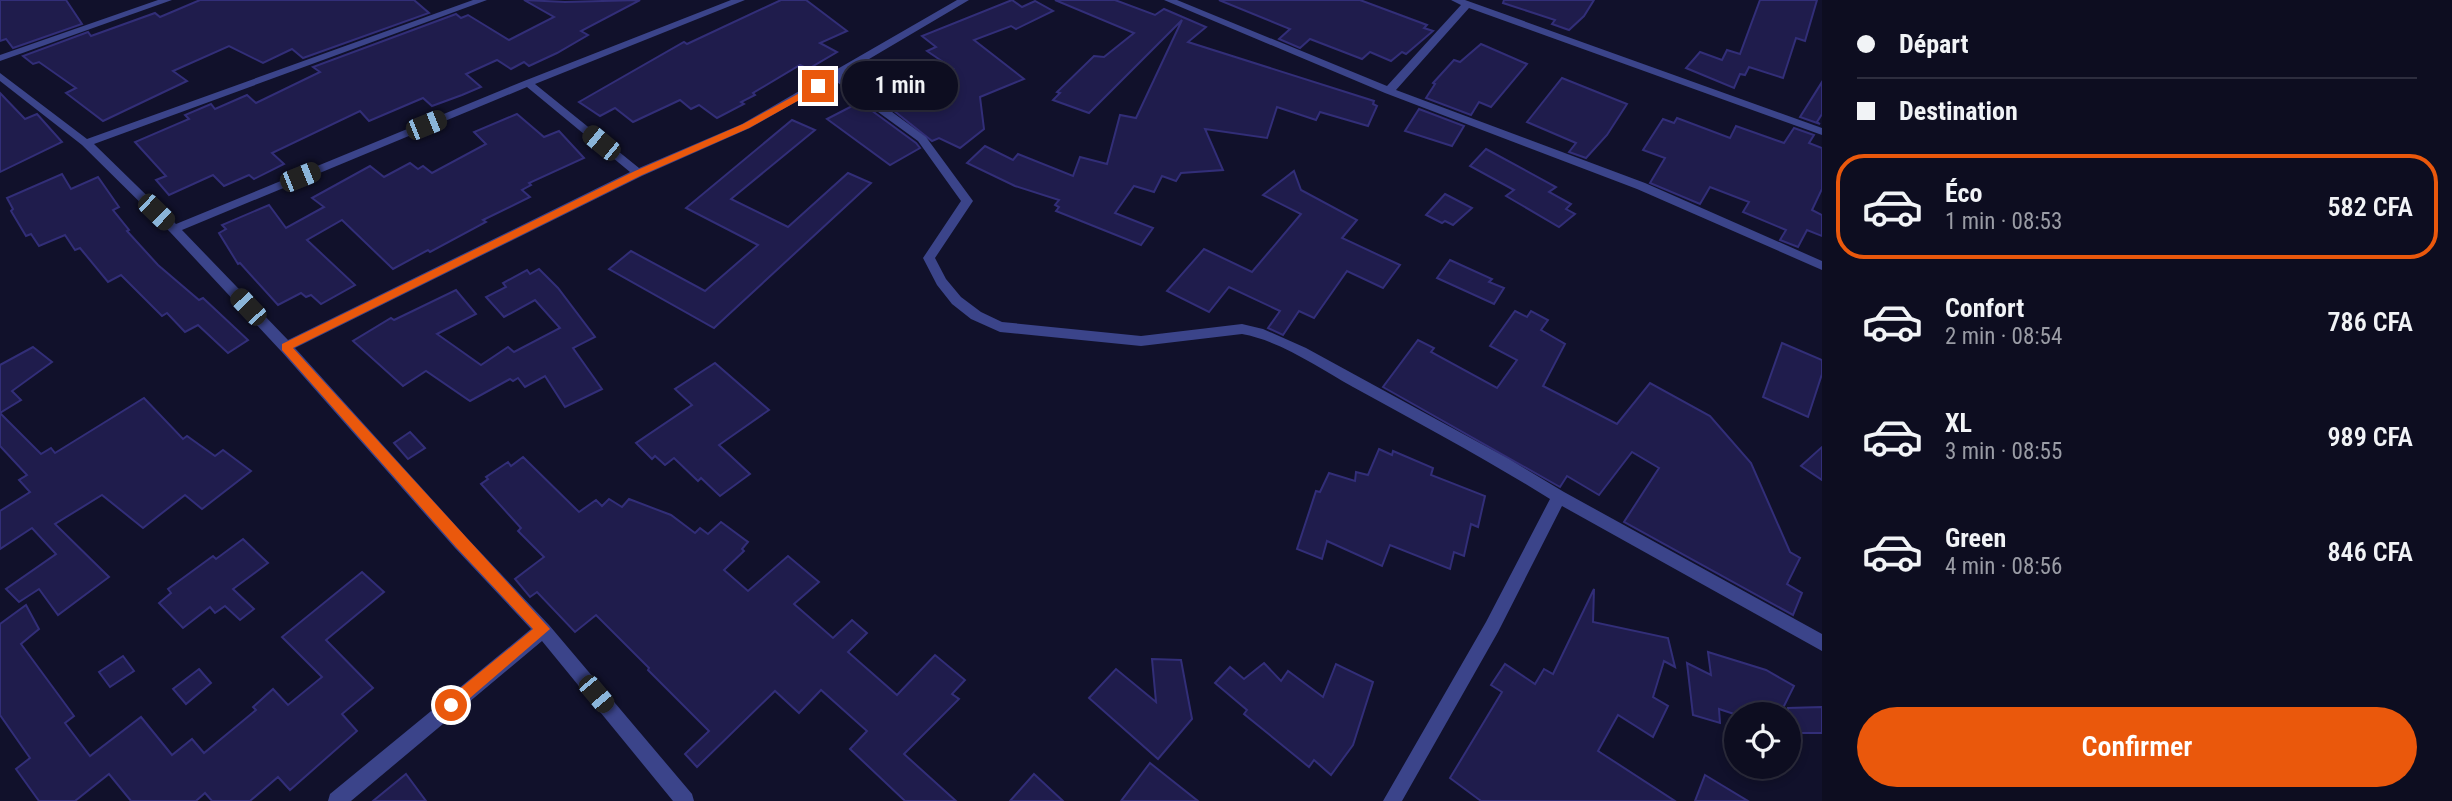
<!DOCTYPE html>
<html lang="fr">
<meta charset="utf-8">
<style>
body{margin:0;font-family:"Roboto Condensed",sans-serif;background:#161629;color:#f1f3f6;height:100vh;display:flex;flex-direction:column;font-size:26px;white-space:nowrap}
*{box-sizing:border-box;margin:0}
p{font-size:23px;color:#9a9ca5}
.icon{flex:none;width:38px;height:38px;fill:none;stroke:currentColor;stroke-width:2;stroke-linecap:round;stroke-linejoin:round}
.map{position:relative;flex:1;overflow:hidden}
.details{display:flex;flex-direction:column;background:#0d0d20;width:630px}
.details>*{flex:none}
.guide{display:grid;align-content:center;height:154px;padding:0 35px;background:#0d0d20}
.tools{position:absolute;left:1724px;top:702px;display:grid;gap:14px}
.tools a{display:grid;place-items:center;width:77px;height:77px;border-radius:50%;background:#0d0d20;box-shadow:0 4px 10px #0003,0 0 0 2px #2d2d3e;font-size:35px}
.end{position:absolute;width:32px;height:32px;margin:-16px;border:9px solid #ea580c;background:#fff;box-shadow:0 0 0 4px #fff}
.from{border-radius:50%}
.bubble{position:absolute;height:49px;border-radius:24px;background:#0d0d20;box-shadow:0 4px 10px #0003,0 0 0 2px #2d2d3e;font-size:23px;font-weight:600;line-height:49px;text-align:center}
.car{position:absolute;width:21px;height:42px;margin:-21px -10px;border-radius:9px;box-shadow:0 0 5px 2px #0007;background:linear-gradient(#222 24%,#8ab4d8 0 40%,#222 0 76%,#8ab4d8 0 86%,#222 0)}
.guide b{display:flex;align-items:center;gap:24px;height:66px;font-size:26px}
.guide b+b{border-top:2px solid #2d2d3e}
.guide i{width:18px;height:18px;background:#f1f3f6}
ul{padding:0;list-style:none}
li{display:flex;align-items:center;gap:21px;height:105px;margin:0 14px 10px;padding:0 21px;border:4px solid transparent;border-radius:28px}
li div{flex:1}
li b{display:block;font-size:26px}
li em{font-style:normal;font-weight:600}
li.active{border-color:#ea580c}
li>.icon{width:63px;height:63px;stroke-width:1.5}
.button{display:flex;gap:14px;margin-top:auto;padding:14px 35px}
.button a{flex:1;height:80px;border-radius:42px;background:#ea580c;color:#fff;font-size:28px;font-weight:600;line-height:80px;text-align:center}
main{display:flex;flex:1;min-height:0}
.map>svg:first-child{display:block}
.building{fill:#1f1c4c;stroke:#322e78;stroke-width:2}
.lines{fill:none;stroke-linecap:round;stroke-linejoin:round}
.street{fill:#3b448a;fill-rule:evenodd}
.route{fill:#ea580c}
</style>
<main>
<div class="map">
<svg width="1822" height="801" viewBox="0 0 1822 801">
<rect width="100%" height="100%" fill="#11112b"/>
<g class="building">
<path d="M0,0H66L82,24L13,48L6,39L0,41Z"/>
<path d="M200,0H414L429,13L303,58L292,49L263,63L229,46L173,71L187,81L103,121L66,93L76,88L39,62L33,64L23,56L88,32L91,36L155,13L160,17Z"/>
<path d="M524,0L565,2L640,0L581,31L588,35L557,53L529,66L524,62L511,69L497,60L466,74L481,87L462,95L432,106L423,98L369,121L360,111L272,153L284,164L254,179L249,175L224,186L213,175L169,195L156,180L166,176L135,142L189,119L185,115L211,104L215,109L247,95L256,103L320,72L313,67L456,14L461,18L468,15L509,40L554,17Z"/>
<path d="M781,0H806L847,31L820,43L837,52L808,69L800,65L753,93L755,95L741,102L744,104L717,118L699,105L691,109L680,100L633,122L615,108L600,116L579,102L684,42L687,44Z"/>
<path d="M1012,0L1022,7L1035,1L1053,11L1016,29L1011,26L974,40L1024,79L980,97L984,129L960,148L939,138L932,141L874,95L890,87L909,98L906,69L952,68L927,51L936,47L922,36Z"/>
<path d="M1055,0H1115L1155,15L1164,9L1206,27L1188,42L1374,101L1373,104L1377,106L1368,126L1320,112L1316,120L1277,107L1267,138L1205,129L1223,170L1181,173L1176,181L1162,176L1154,192L1134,186L1115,213L1153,228L1141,245L1056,211L1059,207L1055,205L1059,200L1015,186L967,163L985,146L1013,160L1018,154L1073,176L1080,157L1107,164L1120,115L1136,118L1182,20L1089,113L1053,100L1060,93L1057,92L1094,56L1104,57L1134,33Z"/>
<path d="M1219,0H1360L1427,25L1424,28L1433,31L1406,54L1402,52L1391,61L1370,52L1362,59L1310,39L1300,48L1279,39L1290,29Z"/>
<path d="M1504,0H1594L1584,16L1569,30L1552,24L1555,20L1503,3Z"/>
<path d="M1760,0H1817L1805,41L1796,38L1783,78L1749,67L1745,75L1740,74L1734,88L1686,68L1700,52L1722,60L1727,50L1740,54Z"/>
<path d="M1481,44L1527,64L1491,107L1479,102L1471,115L1426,98L1435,84L1433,83L1454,60L1460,62Z"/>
<path d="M1562,78L1627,104L1607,135L1586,158L1569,152L1576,143L1527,122Z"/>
<path d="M1822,82V114L1817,122L1820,124L1800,117Z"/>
<path d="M0,93L25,119L37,114L62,142L0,172Z"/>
<path d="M860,102L916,143L920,148L890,165L827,119Z"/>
<path d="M1419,109L1464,126L1452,146L1405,131Z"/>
<path d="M517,114L544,137L559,131L584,158L529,183L531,185L522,190L530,197L483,220L486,222L430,252L428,250L393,269L342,220L307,240L355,285L321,304L311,295L306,297L301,293L278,305L240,263L238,264L219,233L226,229L222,225L269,205L286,228L324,207L312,198L370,166L384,177L410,163L418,169L423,166L432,173L486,144L474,132Z"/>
<path d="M1677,118L1730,138L1736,126L1784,143L1794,128L1814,135L1809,143L1822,148V189L1812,210L1822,215V236L1807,230L1798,247L1780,240L1786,230L1743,212L1749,202L1710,187L1700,204L1650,183L1665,158L1643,150L1663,119L1674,123Z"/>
<path d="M792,120L815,130L731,199L788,227L848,173L871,183L714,328L609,269L631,251L705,291L758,245L686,208Z"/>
<path d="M1486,149L1556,187L1549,192L1571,204L1566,209L1575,214L1559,227L1506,196L1514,190L1470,166Z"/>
<path d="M1294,171L1301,190L1357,220L1342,238L1400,265L1383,288L1347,271L1314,318L1299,311L1283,335L1268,328L1280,311L1229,287L1209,312L1167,291L1204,249L1252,272L1301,214L1263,195Z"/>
<path d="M62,174L71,189L98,177L119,207L113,210L129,230L127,231L158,265L199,300L203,298L248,340L228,353L198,325L185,332L167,313L162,316L121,275L108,282L80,248L75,250L65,235L39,246L31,234L26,236L11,211L13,209L7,198Z"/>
<path d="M1445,194L1472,208L1453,225L1445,221L1442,223L1426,215Z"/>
<path d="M1450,260L1492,279L1489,282L1504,288L1494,304L1437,278Z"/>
<path d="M539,269L558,288L595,337L573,348L602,389L565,407L545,376L525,387L518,378L513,381L510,379L470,401L426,371L403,386L353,341L391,318L394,320L456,290L476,314L437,334L481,365L508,347L514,352L560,328L535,300L504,317L486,297L506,287L503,283L527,270L530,274Z"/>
<path d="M1515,311L1527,317L1531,311L1548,320L1541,330L1565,344L1543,386L1617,424L1650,383L1710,416L1751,463L1790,552L1800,558L1787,584L1802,593L1793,615L1624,522L1659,468L1632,452L1599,495L1567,476L1560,487L1383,387L1418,340L1434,348L1431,352L1497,388L1517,360L1490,346Z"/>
<path d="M1782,343L1822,360V374L1808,417L1763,397Z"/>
<path d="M33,347L52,362L12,391L21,400L0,413L41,454L51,448L55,453L144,398L183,439L187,436L215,456L223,450L251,471L202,509L185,495L143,528L102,495L55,524L109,577L58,615L39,589L19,602L6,589L56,554L32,528L0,549V511L30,492L19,480L27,475L0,446V365Z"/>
<path d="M715,363L769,410L719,445L750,474L720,496L701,478L698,481L674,458L665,465L655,456L652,459L636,443L692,405L675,389Z"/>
<path d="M410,432L425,448L408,459L394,443Z"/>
<path d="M1822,447V480L1801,466Z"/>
<path d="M1379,449L1392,455L1393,451L1433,468L1431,475L1485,496L1478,527L1471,524L1464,556L1454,552L1450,569L1390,545L1382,566L1327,541L1322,559L1297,549L1316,491L1320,492L1329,473L1355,481L1356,472L1368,475Z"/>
<path d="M523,457L579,512L596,500L602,506L609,499L622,507L629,499L671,515L695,533L700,528L708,534L721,522L748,542L742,549L744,551L724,570L748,591L788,556L819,582L794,604L833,638L852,620L867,633L848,652L897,695L935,655L965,680L952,694L959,699L904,754L956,801H905L850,749L867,731L821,690L799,713L775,691L697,767L685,754L709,731L648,670L649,668L596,615L575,632L537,592L530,597L515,579L544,557L518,531L521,528L481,484L488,479L486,477L508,462L511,466Z"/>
<path d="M243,539L268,563L233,589L254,609L240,620L225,606L215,613L210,607L183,628L159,603L171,593L168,589L213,556L216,559Z"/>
<path d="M362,572L384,592L326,640L373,688L342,714L357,731L290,790L278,777L250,801H212L205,793L196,801H131L109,774L75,801H39L16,769L30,758L0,715V624L26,605L39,629L21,644L74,716L65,723L90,756L141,717L172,755L192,739L204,753L256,710L253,707L273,689L288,705L322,677L282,637Z"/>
<path d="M1594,589L1593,622L1668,638L1675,667L1664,661L1653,697L1668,706L1653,737L1618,715L1598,751L1675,801H1481L1450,778L1502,692L1491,685L1505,664L1535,684L1544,669L1553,674Z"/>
<path d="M1708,652L1766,670L1794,686L1780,714H1734L1719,709L1720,723L1693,715L1687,663L1711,675Z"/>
<path d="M123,656L134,671L110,687L99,672Z"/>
<path d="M1152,659L1181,660L1192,719L1158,759L1089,698L1116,669L1156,702Z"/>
<path d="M1264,663L1281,681L1288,671L1323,697L1336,664L1373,682L1353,745L1331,775L1314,760L1309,767L1244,714L1247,710L1215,683L1230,667L1244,679Z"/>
<path d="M199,669L211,683L186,704L173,689Z"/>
<path d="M1822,707V733H1797L1788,731V708Z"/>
<path d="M1150,763L1198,801H1121Z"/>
<path d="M406,774L426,801H373Z"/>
<path d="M1034,774L1063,801H1010Z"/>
<path d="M1705,775L1748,801H1695Z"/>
</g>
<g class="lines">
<g class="street">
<path d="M158,0H172L0,61V55Z"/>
<path d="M473,0H487L94,144L176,224L524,81L731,0H745L535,84L639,168L742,124L957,0H969L842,75L926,137L973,201L935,258L946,279L961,297L981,312L1002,322L1141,336L1242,324L1263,329L1306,348L1509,459L1564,492L1822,634V651L1562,506L1498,632L1402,801H1383L1486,622L1550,499C1486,459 1420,424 1353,387C1319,368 1281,341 1242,334L1141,346L1000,332L971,319L952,304L937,285L923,258L961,201L918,141L834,80L750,128L642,176L295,348L467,538L549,625L692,794L694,801H673L542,641L351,801H328L330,794L531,629L455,548L281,351L170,232L82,145L0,81V73L87,139ZM527,87L630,172L288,340L182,230Z"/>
<path d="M1164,0H1177L1387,86L1461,5L1451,0H1465L1822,128V135L1469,8L1396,90L1645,183L1822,261V270L1637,189L1385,93Z"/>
</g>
</g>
<path class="route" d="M818,83L821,88L749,128L642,175L293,348L550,629L456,710H446V700L533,629L456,547L282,350V344L635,171L743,124Z"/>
</svg>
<div class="tools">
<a><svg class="icon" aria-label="locate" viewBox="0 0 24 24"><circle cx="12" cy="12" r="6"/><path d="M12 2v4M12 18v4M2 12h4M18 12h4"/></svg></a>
</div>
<i class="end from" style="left:451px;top:705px"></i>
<i class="end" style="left:818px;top:86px"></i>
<div class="bubble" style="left:842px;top:61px;width:116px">1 min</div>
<i class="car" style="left:426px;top:125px;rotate:68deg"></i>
<i class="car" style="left:601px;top:143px;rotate:309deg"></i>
<i class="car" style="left:300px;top:177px;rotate:68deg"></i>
<i class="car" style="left:156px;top:212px;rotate:134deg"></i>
<i class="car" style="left:248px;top:307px;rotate:317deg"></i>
<i class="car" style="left:596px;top:694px;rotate:140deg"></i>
</div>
<section class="details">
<div class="guide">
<b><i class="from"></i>Départ</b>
<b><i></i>Destination</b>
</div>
<ul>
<li class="active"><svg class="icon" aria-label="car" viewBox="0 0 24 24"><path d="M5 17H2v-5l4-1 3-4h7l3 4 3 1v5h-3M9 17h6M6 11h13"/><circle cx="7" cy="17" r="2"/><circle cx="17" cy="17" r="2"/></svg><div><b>Éco</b><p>1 min · 08:53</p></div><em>582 CFA</em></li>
<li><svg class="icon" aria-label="car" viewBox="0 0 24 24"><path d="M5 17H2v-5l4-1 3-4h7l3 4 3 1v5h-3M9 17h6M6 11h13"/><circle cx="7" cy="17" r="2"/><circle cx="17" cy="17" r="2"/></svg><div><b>Confort</b><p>2 min · 08:54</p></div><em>786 CFA</em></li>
<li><svg class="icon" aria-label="car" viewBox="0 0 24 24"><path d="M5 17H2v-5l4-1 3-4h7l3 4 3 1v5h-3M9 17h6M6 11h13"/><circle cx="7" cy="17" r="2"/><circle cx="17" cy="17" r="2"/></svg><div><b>XL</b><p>3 min · 08:55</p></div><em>989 CFA</em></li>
<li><svg class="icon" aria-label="car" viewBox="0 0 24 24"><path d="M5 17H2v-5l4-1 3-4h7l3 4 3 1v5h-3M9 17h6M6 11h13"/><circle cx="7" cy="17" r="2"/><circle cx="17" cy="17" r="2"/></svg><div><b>Green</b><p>4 min · 08:56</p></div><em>846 CFA</em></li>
</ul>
<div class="button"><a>Confirmer</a></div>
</section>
</main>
